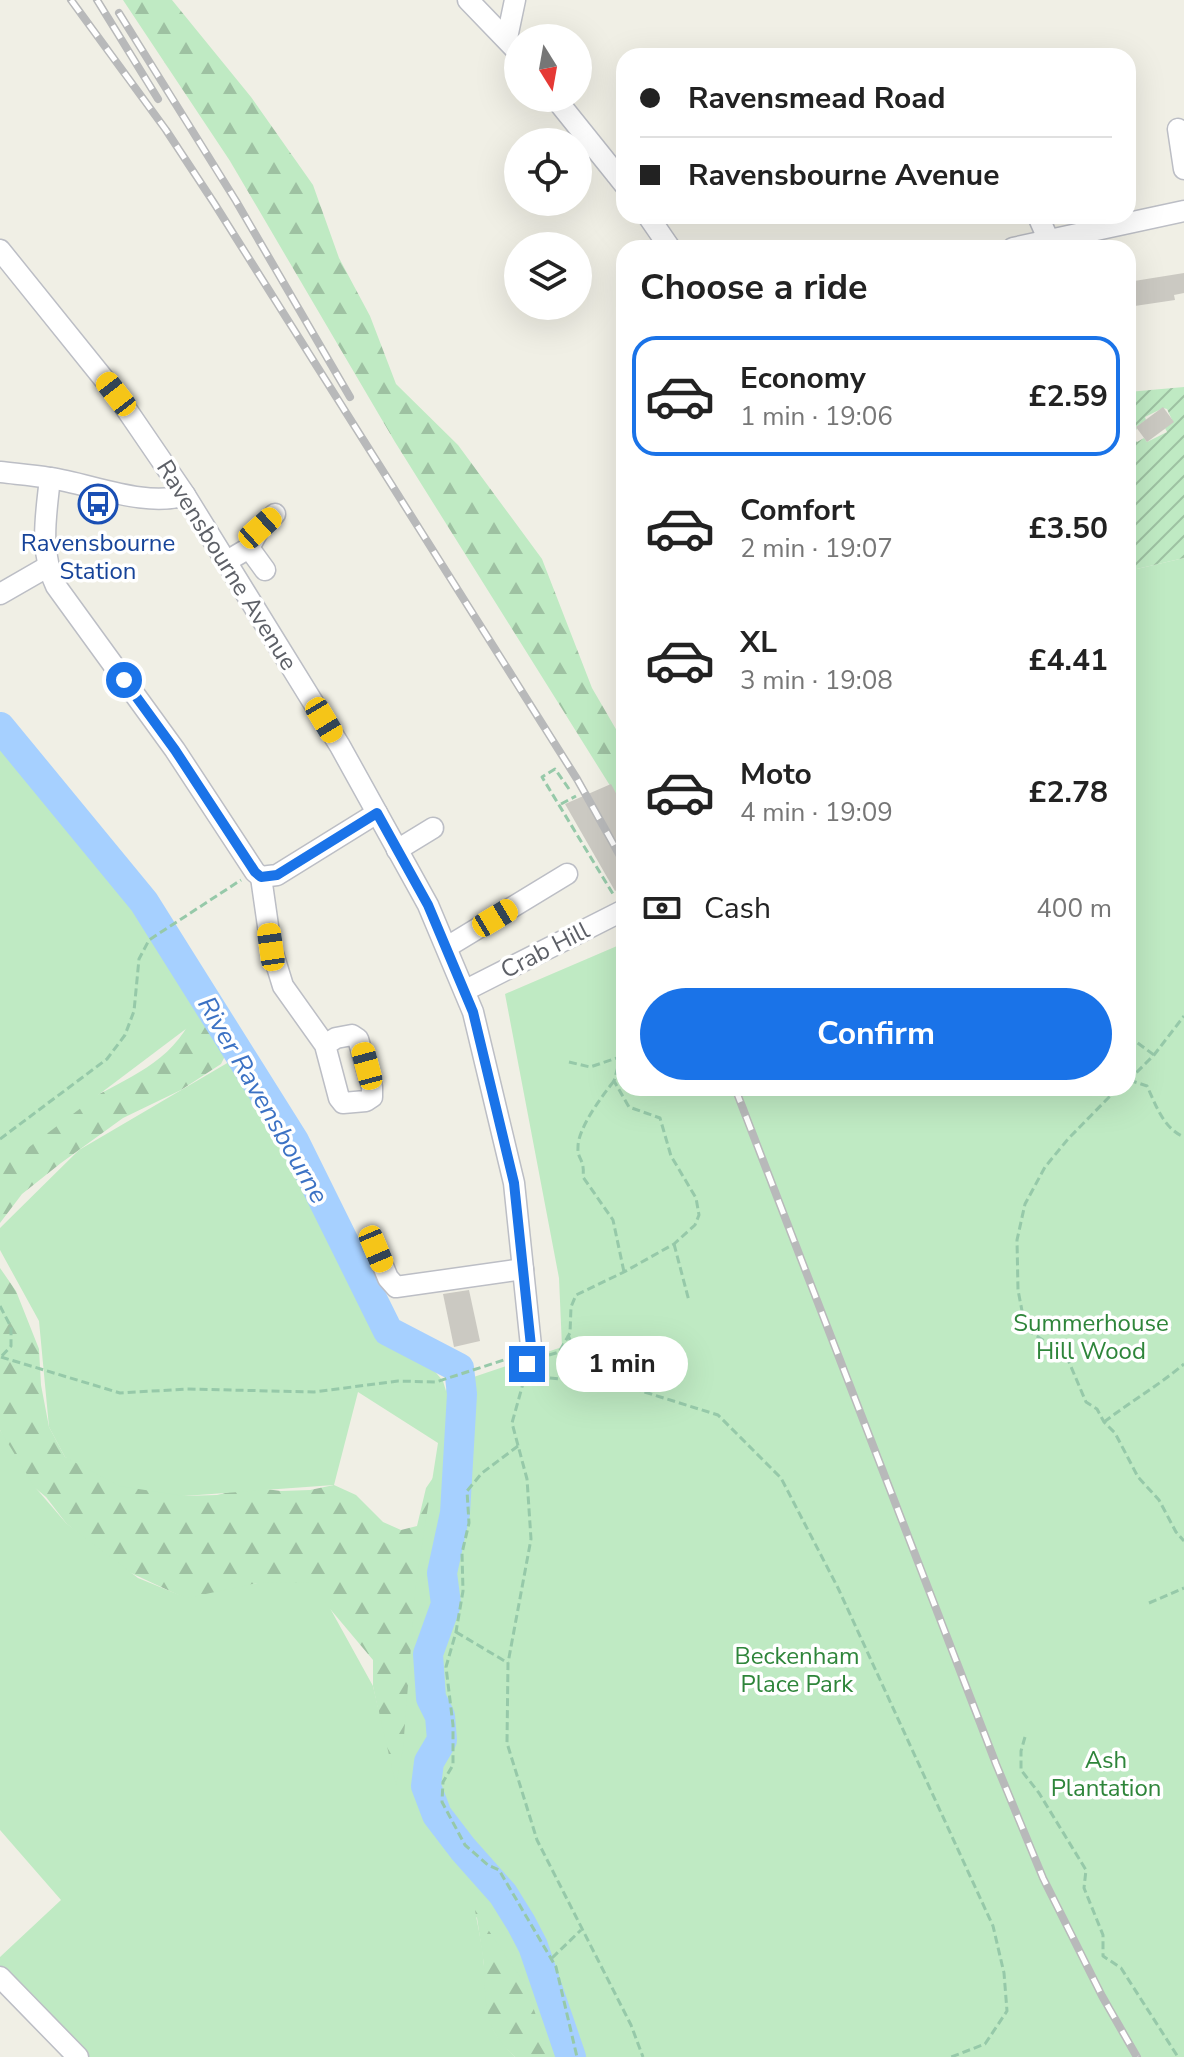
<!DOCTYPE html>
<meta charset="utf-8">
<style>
body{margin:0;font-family:"Nunito Sans",sans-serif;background:#f6f6f6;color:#222;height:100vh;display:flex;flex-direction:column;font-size:30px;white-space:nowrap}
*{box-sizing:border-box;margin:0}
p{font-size:26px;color:#767676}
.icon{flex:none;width:44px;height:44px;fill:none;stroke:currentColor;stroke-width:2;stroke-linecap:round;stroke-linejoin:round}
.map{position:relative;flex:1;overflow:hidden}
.panel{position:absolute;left:616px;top:240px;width:520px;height:856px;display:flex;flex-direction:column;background:#fff;border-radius:24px;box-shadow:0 8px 32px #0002}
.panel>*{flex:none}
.guide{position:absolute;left:616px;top:48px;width:520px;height:176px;border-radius:24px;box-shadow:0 8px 32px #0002;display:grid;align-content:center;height:176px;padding:0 24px;background:#fff}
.needle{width:52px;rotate:169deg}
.controls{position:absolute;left:504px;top:24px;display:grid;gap:16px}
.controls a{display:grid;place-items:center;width:88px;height:88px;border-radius:50%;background:#fff;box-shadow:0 8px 32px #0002;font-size:40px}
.end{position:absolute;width:36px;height:36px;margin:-18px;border:10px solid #1a73e8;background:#fff;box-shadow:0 0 0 4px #fff}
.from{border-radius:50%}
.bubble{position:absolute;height:56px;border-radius:28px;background:#fff;box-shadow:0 8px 32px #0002;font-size:26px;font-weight:700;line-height:56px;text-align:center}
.car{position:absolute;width:24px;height:48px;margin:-24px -12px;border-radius:10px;box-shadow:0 0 6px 2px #0007;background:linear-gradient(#f5c518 24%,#345 0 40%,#f5c518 0 76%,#345 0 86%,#f5c518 0)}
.guide b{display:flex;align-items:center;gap:28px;height:76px;font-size:30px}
.guide b+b{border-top:2px solid #e0e0e0}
.guide i{width:20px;height:20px;background:#222}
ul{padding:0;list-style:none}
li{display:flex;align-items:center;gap:24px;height:120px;margin:0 16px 12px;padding:0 8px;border:4px solid transparent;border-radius:24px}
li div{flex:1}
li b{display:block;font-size:30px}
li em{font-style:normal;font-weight:700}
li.active{border-color:#1a73e8}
li>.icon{width:72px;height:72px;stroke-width:1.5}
h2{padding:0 24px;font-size:36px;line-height:96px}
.pay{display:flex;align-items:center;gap:20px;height:88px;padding:0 24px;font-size:30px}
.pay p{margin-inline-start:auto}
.cta{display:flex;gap:16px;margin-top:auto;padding:16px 24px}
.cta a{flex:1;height:92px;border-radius:48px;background:#1a73e8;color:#fff;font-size:32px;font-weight:700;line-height:92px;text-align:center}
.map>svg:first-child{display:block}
.forest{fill:url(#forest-firs)}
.park{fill:#bfeac3}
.garden{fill:url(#garden-furrows);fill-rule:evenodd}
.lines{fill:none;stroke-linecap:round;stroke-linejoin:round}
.river{stroke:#a6d0ff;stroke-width:30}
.building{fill:#cbc9c2}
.minor-casing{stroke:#bcbec5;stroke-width:23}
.path{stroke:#96c9a9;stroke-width:3;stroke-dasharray:8 4;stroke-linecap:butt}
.minor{stroke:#fff;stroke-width:20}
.rail-casing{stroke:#b8b9ba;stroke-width:8}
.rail{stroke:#fff;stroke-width:5;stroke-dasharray:15;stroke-linecap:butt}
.route{stroke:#1a73e8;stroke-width:10}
.labels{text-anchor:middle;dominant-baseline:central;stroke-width:7;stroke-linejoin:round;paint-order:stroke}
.transit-label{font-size:24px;fill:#164399;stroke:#fff}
.street-label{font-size:24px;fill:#5d6067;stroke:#fff}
.park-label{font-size:24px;fill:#2e853a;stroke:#fff}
.water-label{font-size:26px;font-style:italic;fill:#3c72c4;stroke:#fff}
</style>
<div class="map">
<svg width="1184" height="2057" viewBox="0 0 1184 2057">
<defs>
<pattern id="forest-firs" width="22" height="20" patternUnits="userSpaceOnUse" patternTransform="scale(2)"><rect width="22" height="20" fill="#bfeac3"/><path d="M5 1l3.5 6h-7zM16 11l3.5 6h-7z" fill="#9ec1a2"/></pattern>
<pattern id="garden-furrows" width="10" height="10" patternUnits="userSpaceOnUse" patternTransform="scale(2)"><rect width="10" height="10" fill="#bfeac3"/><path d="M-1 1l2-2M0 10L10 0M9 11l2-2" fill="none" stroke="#9ec1a2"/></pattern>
</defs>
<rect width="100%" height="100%" fill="#f0efe5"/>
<g class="forest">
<path d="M123,0H172L251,97L313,185L339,258L370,316L396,384L458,445L542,559L592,688L624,743V808L395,442L230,161Z"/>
<path d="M207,1013L229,1048L221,1064L181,1090L123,1118L61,1163L22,1194L0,1223V1163C28,1143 56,1119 85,1102C127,1078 173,1062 193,1015Z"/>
<path d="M0,1268L16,1291L39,1349L41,1385L49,1427L65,1457L161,1480L184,1496L217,1495L250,1487L281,1491L310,1490L334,1485L356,1495L383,1522L401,1530L417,1526L426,1488L439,1469L602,2057H515L501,2044L489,2023L483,1996L484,1965L477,1918L404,1833L373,1686V1660L331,1610L257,1583L213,1597L187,1599L118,1567L66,1523L46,1497L22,1477L0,1430Z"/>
</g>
<g class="park">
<path d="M1184,558V2057H550L526,1986L475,1910C478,1928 483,1947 484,1966C486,2007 483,2027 515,2057H85L0,1969V1957L61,1900L0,1830V1430L34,1486L66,1523L138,1578L187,1598L257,1583L310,1582L331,1610L373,1686L396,1785L403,1749L416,1583L438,1443L358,1392L334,1485L184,1496L119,1486L65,1457L49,1427L39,1321L0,1250V1228L79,1150L229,1062L312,1202L357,1269L350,1272L443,1381L446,1391L447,1386L562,1347L559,1278L505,994L624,943V1088H1128V571Z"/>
<path d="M0,728L151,913L207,1013L0,1169Z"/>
</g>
<path class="garden" d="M1184,387V558L1128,571V392ZM1163,408L1167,409L1173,422L1165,428L1167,432L1147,442L1144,438L1137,442L1131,434L1137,429L1136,427L1146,420L1145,417Z"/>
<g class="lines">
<path class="river" d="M0,727L144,902L294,1141L388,1331L459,1368L462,1394L455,1513L442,1573L446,1604L428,1654L431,1698L440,1716L442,1740L429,1762L426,1786L437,1815L463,1849L503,1894L521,1923L533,1946L571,2057"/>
</g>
<g class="building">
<path d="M1184,273V293L1174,295L1175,300L1128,307V282Z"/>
<path d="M1163,407L1174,422L1147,442L1136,427Z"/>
<path d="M611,784L624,808V886L615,891L565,804Z"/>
<path d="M469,1290L480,1341L454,1347L443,1294Z"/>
</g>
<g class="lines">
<defs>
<g id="minor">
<path d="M468,0L518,52"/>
<path d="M507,38L515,0"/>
<path d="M555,98L624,184"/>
<path d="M1178,129L1184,169"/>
<path d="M648,216L670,248"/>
<path d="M1038,216L1049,241"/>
<path d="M1013,248L1184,211"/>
<path d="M0,250L116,394L185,495L340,746L428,905L473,1012L514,1183L531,1346L527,1364"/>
<path d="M0,472C17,474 33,475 50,478C91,484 146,508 185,495"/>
<path d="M50,478C46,516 39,551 56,586L175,750L255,872L261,877L277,875L377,813"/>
<path d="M249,548L265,570"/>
<path d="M227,561L249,548L260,528L275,514"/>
<path d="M0,594L47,567"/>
<path d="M397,850L433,828"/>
<path d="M261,877L271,947L283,986L325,1045L339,1098L343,1103L366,1101L372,1097V1087L358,1039L352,1035L336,1038L325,1045"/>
<path d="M447,947L567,874"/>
<path d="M466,990L624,910"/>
<path d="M376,1249L388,1278L396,1287L523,1269"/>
<path d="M0,1977L78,2057"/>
</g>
</defs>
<use href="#minor" class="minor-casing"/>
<g class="path">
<path d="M569,789L555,769L542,777L613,894"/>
<path d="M561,804L576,796"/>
<path d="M1128,1036L1154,1055"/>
<path d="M569,1062L590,1067L620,1057"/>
<path d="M1129,1080L1147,1086C1156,1105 1163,1128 1184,1137"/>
<path d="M614,1081C602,1096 578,1128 578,1147C577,1160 585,1158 583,1177L613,1220L624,1272"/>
<path d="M1128,1081L1154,1055L1184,1016"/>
<path d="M1118,1088L1068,1139L1045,1167L1025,1204L1017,1240L1018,1290L1023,1316L1032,1333L1066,1355L1086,1402L1097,1409L1104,1422L1115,1433L1138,1477L1159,1500L1176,1532L1184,1541"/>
<path d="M0,1139L107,1059L125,1035L134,1011L139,959L149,940L241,880"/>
<path d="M674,1244L689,1301"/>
<path d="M0,1306L11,1327V1346L0,1358"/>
<path d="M568,1335L587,1379"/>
<path d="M549,1355L559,1352L570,1333L571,1307L576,1295L624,1272L674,1244L695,1225L699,1215L696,1198L671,1156L660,1118L629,1107L614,1081L624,1045"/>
<path d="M1,1357L120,1393L187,1389L314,1392L398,1381L436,1382L510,1358"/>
<path d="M538,1377L619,1384L718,1415L781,1478L838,1588L993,1926L1004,1973L1007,2011L985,2044L951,2057"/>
<path d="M524,1380L512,1423L527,1479L531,1539L508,1663L507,1743L537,1840L631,2025L643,2057"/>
<path d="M1104,1422C1130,1402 1158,1386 1184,1364"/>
<path d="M518,1446L482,1473L467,1491L469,1523L462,1553L463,1591L456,1632L446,1667L453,1725V1765L443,1782L442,1802L465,1845L488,1865L499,1870L556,1967L577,2057"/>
<path d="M1149,1603L1184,1588"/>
<path d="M456,1632L508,1663"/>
<path d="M1025,1737L1021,1751V1770L1039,1793L1086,1870L1084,1888L1103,1935V1956L1121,1968L1178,2057"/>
<path d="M552,1958L581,1930"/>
</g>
<use href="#minor" class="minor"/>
<defs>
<g id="rail">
<path d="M71,0L166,130L214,203L577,779L624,863"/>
<path d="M97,0L158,99"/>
<path d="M119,13L236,201L350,397"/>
<path d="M735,1088L996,1764L1043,1878L1102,1996L1137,2057"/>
</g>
</defs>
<use href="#rail" class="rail-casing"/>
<use href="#rail" class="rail"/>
</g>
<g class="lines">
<path class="route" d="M124,680L175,750L255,872L261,877L277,875L377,813L428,905L473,1012L514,1183L531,1346L527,1364"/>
</g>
<defs>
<symbol id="bus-ring" viewBox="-11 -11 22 22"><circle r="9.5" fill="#fff" stroke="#1a4fb4" stroke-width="1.5"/><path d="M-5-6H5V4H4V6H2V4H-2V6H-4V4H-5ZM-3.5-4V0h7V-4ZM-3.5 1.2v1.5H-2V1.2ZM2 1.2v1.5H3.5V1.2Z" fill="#1a4fb4"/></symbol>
</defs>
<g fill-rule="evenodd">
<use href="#bus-ring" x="76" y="482" width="44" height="44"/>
</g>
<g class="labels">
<g class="transit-label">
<text x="98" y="543">Ravensbourne<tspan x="98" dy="28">Station</tspan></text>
</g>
<g class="street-label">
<text transform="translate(227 565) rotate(58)">Ravensbourne Avenue</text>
<text transform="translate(545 950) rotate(-27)">Crab Hill</text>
</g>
<g class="park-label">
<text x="1091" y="1323">Summerhouse<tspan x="1091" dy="28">Hill Wood</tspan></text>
<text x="797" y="1656">Beckenham<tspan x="797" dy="28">Place Park</tspan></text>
<text x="1106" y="1760">Ash<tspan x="1106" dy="28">Plantation</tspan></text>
</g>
<g class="water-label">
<text transform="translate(263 1100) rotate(60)">River Ravensbourne</text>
</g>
</g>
</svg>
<div class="controls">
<a><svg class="needle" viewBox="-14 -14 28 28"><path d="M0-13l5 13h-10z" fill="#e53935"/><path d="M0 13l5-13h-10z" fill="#767676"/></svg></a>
<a><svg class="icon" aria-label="locate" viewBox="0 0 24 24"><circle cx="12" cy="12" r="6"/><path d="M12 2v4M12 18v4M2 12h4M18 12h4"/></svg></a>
<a><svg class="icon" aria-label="layers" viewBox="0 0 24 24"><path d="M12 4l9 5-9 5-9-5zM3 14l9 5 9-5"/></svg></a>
</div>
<i class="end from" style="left:124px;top:680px"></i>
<i class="end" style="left:527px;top:1364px"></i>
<div class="bubble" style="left:556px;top:1336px;width:132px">1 min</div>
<i class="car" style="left:116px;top:394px;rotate:322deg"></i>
<i class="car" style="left:260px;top:528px;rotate:48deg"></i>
<i class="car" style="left:324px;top:720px;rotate:149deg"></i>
<i class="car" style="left:495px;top:918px;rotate:59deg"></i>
<i class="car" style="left:271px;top:947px;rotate:352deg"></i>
<i class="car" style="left:367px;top:1066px;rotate:345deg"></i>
<i class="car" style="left:376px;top:1249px;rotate:157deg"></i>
<div class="guide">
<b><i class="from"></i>Ravensmead Road</b>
<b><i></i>Ravensbourne Avenue</b>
</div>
<section class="panel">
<h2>Choose a ride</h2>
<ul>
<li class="active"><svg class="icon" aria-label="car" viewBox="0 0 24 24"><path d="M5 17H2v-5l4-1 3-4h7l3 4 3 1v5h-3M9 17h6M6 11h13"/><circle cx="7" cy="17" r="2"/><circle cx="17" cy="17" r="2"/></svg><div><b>Economy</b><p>1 min · 19:06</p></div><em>£2.59</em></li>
<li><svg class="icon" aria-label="car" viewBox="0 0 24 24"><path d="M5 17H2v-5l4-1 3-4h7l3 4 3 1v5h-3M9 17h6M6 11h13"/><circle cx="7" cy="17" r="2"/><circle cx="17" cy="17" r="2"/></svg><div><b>Comfort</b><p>2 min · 19:07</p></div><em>£3.50</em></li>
<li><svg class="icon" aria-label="car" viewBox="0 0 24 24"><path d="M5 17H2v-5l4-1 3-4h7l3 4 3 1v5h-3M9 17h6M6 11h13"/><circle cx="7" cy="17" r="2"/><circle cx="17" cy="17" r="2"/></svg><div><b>XL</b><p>3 min · 19:08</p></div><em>£4.41</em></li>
<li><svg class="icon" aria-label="car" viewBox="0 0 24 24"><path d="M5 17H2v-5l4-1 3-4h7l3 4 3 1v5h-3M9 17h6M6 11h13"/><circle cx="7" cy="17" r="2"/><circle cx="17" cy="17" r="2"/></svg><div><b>Moto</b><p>4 min · 19:09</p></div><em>£2.78</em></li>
</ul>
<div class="pay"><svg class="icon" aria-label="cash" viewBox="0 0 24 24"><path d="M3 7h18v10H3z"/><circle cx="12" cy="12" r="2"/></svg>Cash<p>400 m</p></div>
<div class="cta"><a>Confirm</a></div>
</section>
</div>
